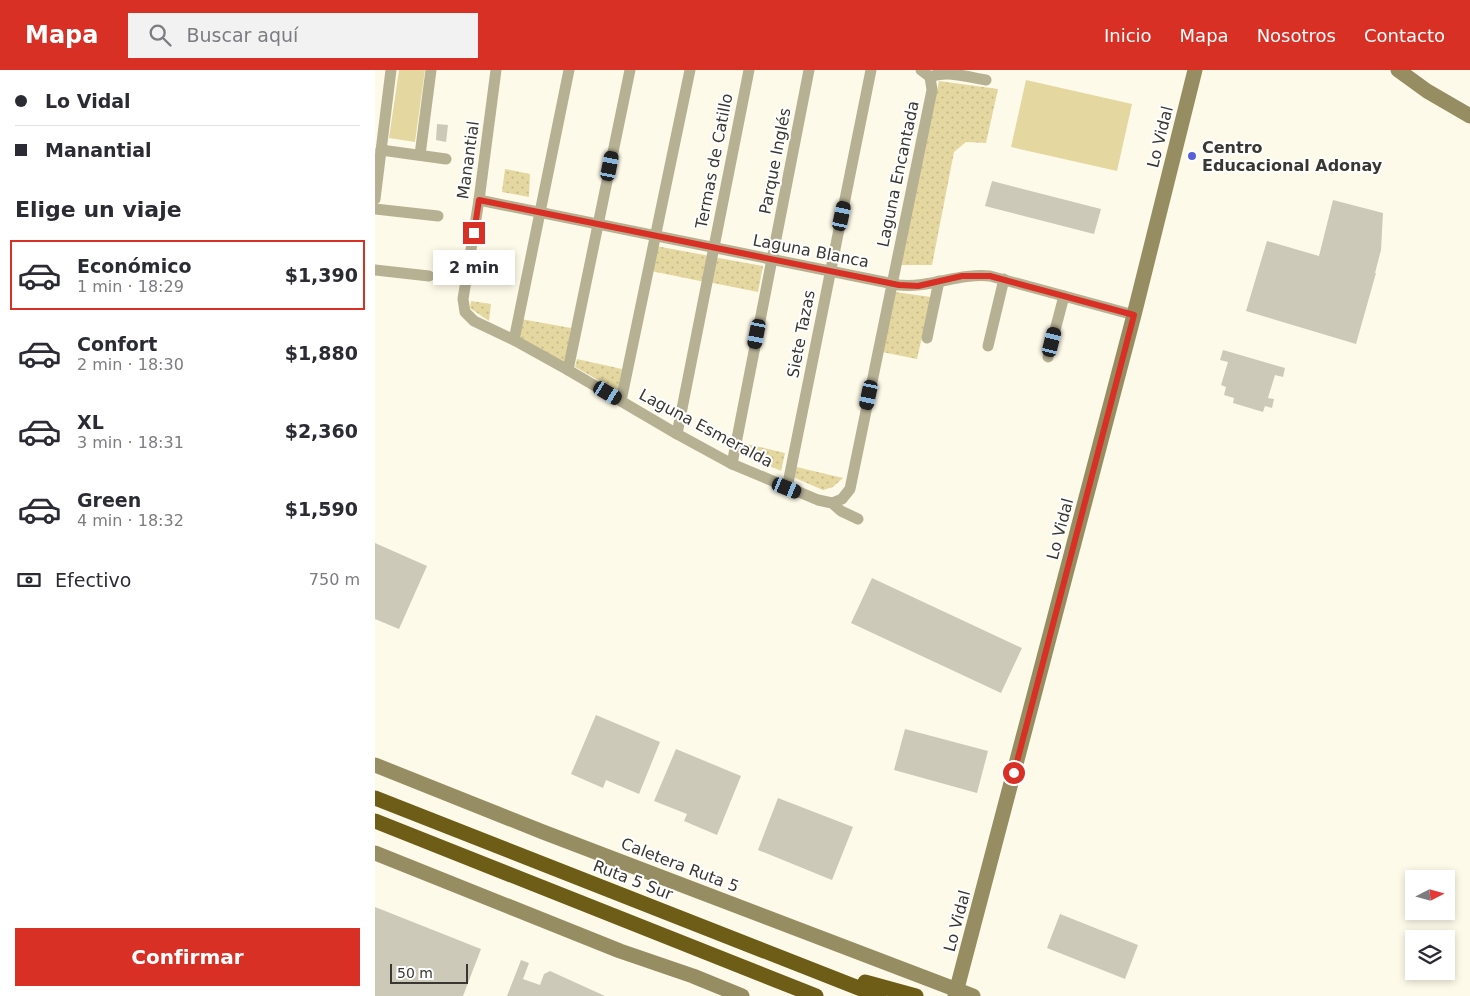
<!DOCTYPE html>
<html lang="es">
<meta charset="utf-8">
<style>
body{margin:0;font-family:"DejaVu Sans",sans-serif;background:#f2f2f3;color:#2b2b33;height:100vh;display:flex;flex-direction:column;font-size:19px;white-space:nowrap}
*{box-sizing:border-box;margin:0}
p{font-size:16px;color:#7c7c81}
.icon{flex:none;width:28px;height:28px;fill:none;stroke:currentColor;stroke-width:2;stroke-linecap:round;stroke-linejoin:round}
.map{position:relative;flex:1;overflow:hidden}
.sheet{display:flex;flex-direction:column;background:#fff;width:375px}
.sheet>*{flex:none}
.hud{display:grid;align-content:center;height:110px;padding:0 15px;background:#fff}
.needle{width:32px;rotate:84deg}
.buttons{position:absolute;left:1030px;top:800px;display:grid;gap:10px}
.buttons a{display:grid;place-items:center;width:50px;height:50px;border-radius:0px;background:#fff;box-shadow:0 2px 8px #0003;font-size:25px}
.scale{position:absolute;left:15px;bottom:12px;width:78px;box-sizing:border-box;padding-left:5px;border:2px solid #393731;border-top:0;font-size:14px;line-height:18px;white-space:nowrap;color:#393731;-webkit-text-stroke:4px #fff;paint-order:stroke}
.end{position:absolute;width:22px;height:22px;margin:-11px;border:6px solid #d93025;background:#fff;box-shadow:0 0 0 2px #fff}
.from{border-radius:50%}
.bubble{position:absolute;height:35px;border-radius:0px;background:#fff;box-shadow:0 2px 8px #0003;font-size:16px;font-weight:700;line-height:35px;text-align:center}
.car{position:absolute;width:15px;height:30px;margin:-15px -8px;border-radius:6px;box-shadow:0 0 4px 1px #0007;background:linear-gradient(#222 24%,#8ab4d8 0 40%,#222 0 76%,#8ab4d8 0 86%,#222 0)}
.hud b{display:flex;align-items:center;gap:18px;height:48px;font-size:19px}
.hud b+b{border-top:1px solid #e1e1e2}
.hud i{width:12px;height:12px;background:#2b2b33}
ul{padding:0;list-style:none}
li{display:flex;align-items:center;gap:15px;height:70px;margin:0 10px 8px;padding:0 5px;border:2px solid transparent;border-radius:0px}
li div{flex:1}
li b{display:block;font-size:19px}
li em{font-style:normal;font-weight:700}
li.on{border-color:#d93025}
li>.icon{width:45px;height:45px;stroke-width:1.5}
h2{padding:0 15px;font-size:22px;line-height:60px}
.pay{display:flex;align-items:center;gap:12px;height:55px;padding:0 15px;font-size:19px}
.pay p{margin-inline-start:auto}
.button{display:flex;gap:10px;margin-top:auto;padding:10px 15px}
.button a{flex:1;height:58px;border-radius:0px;background:#d93025;color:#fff;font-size:20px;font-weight:700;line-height:58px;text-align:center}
header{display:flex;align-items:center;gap:30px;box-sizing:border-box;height:70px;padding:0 25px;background:#d93025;color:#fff}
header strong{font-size:24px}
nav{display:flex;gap:28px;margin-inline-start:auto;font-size:18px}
.search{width:350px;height:45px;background:#f2f2f3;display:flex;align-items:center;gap:12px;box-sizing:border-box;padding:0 18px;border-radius:0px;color:#7c7c81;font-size:19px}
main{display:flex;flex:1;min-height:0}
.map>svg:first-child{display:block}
.grass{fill:url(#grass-dots)}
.park{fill:#e4d7a0}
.building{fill:#ccc9b8}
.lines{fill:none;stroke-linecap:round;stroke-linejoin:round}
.street{stroke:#b7b194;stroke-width:11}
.secondary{stroke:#978d62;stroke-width:15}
.highway{stroke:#6d5d16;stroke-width:15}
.route{stroke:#d93025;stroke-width:6}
.poi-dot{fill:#595fd7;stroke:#fff;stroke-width:2}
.labels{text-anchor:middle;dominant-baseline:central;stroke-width:4;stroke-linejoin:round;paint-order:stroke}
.street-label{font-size:16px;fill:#393731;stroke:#fff}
.poi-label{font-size:16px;font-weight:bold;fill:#393731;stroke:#fff;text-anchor:start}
</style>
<header>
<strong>Mapa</strong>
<div class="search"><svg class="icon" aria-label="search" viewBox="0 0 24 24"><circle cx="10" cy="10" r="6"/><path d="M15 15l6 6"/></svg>Buscar aquí</div>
<nav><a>Inicio</a><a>Mapa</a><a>Nosotros</a><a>Contacto</a></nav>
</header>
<main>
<section class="sheet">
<div class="hud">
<b><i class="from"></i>Lo Vidal</b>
<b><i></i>Manantial</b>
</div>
<h2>Elige un viaje</h2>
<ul>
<li class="on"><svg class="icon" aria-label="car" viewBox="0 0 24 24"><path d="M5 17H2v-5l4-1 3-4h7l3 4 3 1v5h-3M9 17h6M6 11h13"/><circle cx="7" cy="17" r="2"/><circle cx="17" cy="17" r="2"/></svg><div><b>Económico</b><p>1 min · 18:29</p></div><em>$1,390</em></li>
<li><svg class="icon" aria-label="car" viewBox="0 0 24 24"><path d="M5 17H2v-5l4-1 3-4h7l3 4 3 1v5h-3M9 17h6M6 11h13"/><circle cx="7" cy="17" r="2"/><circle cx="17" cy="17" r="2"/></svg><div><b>Confort</b><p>2 min · 18:30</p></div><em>$1,880</em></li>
<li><svg class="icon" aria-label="car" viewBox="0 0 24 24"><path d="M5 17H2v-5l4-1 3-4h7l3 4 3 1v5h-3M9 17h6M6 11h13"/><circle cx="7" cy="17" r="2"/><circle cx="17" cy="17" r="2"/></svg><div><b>XL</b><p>3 min · 18:31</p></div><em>$2,360</em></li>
<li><svg class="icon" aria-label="car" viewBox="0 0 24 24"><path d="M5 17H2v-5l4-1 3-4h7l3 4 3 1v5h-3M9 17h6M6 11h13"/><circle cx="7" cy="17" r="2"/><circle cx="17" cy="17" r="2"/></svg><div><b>Green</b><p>4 min · 18:32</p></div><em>$1,590</em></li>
</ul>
<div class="pay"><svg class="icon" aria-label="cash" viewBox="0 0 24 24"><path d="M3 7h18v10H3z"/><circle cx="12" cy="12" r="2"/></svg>Efectivo<p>750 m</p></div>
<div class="button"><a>Confirmar</a></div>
</section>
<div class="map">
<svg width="1095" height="926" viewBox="0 0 1095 926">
<defs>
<pattern id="grass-dots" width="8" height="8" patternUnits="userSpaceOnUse" patternTransform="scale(1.25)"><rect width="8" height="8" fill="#e4d7a0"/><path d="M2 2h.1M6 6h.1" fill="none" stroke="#c4b98a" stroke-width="1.8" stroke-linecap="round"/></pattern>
</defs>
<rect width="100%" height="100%" fill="#fefae9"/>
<g class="grass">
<path d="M564,11L623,19L611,73L591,72L579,82L557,195H524Z"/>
<path d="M130,99L155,104L154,127L127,122Z"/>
<path d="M281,176L335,186L330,212L276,201Z"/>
<path d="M338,187L388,196L383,222L333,212Z"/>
<path d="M520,222L556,227L542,289L507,282Z"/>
<path d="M96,231L116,234L114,251L95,238Z"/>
<path d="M146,249L196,258L190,293L143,267Z"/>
<path d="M202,289L247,299L243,321L200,297Z"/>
<path d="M359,371L410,383L406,401L357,379Z"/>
<path d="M413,395L468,408L458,417L448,420L411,404Z"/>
</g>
<g class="park">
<path d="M24,0H50L40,72L14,68Z"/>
<path d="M651,10L757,34L742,101L636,77Z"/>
</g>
<g class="building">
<path d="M62,54L73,55L71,72L61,70Z"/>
<path d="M617,111L726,139L719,164L610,136Z"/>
<path d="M958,130L1008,143L1006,180L1000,203H1001L981,274L871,241L892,171L944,186Z"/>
<path d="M848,280L910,298L908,307L900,305L893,328L899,329L897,338L890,336L888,342L858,333L859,328L849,325L851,317L846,315L853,292L845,290Z"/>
<path d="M0,473L52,496L24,559L0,549Z"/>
<path d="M497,508L647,578L626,623L476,553Z"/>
<path d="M221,645L285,672L264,724L231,710L228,718L196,704Z"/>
<path d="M530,659L613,681L602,723L519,700Z"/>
<path d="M301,679L366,706L342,765L309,751L312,744L279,731Z"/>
<path d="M403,728L478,757L457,810L383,780Z"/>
<path d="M0,837L106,879L88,926H0Z"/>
<path d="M685,844L763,875L750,909L672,878Z"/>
<path d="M146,890L154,893L148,909L165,915L169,904L175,901L230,926H132Z"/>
</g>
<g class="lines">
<g class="street">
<path d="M121,0L104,130L88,229L90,242L99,251L139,270L193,300L302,364L357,394L443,430L457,433L466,441L483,449"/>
<path d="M555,7C572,0 593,7 611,10"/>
<path d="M6,80L71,89"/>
<path d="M45,85L56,0"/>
<path d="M0,129L16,0"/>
<path d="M104,130L524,215C555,218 584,203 615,206L759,245"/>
<path d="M0,139L63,146"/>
<path d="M0,200L54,206"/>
<path d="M552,268L564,211"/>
<path d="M139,270L194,0"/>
<path d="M613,276L629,209"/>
<path d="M673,287L689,226"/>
<path d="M193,300L255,0"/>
<path d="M246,331L315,0"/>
<path d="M302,364L374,0"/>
<path d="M357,394L434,0"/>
<path d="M412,418L496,0"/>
<path d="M457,433L467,429L475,419L557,20L555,7L546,0"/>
</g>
<g class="secondary">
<path d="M1023,0L1052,21L1095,46"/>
<path d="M0,695L168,762L598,926"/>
<path d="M0,783L245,881L318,906L367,926"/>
<path d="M580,926L759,245L820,0"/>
</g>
<g class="highway">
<path d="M0,728L504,926"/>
<path d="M0,751L441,926"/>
<path d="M490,912L541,926"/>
</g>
</g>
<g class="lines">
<path class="route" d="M99,163L104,130L524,215L543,216L587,206H615L759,245L639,703"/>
</g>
<circle class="poi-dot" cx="817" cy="86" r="5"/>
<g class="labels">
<g class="street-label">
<text transform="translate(785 67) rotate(-76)">Lo Vidal</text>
<text transform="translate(93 90) rotate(-82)">Manantial</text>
<text transform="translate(339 91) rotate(-79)">Termas de Catillo</text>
<text transform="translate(400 91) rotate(-79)">Parque Inglés</text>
<text transform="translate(523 104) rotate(-78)">Laguna Encantada</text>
<text transform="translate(436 181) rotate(11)">Laguna Blanca</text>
<text transform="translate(426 264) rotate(-79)">Siete Tazas</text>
<text transform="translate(331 358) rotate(28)">Laguna Esmeralda</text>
<text transform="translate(685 459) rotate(-75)">Lo Vidal</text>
<text transform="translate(305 795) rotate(21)">Caletera Ruta 5</text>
<text transform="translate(258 810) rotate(21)">Ruta 5 Sur</text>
<text transform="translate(582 851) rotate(-75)">Lo Vidal</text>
</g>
<g class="poi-label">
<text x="827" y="77">Centro<tspan x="827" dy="18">Educacional Adonay</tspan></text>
</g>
</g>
</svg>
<div class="buttons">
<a><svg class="needle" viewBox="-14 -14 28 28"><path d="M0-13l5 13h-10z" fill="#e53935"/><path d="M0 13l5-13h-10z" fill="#7c7c81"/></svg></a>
<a><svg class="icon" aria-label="layers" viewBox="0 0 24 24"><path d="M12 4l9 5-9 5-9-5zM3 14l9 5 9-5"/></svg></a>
</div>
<div class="scale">50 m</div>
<i class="end from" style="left:639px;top:703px"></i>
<i class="end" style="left:99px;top:163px"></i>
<div class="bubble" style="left:58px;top:180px;width:82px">2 min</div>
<i class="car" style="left:235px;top:96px;rotate:11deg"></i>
<i class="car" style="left:467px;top:146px;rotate:12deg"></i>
<i class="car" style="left:382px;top:264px;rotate:191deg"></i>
<i class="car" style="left:677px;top:272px;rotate:14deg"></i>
<i class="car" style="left:233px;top:323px;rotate:121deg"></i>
<i class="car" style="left:494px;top:325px;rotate:192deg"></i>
<i class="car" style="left:412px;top:418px;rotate:112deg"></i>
</div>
</main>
